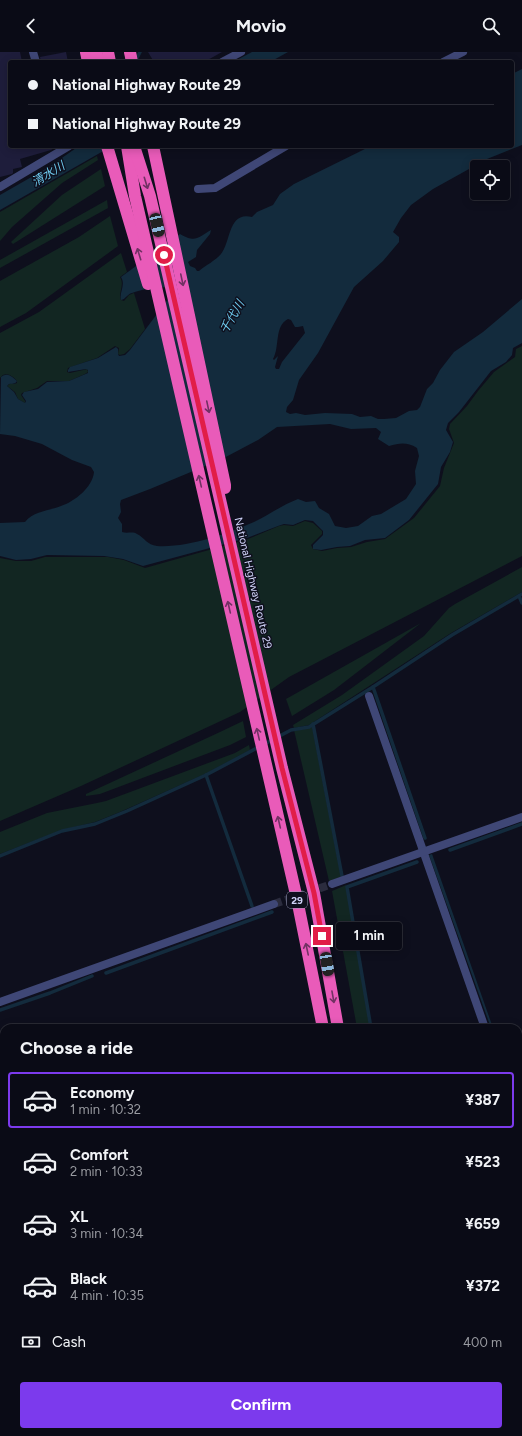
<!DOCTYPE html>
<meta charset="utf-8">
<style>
body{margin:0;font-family:Figtree,"Noto Sans JP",sans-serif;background:#13141f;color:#f1f3f6;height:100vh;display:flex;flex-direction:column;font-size:15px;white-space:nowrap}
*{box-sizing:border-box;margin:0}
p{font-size:13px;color:#999ba1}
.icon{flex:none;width:22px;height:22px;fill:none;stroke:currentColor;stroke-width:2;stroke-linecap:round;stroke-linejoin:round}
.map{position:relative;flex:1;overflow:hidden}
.details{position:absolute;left:0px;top:972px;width:522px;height:412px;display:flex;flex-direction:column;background:#0a0b16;border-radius:12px 12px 0 0;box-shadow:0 2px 10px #0003,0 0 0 1px #2a2b35}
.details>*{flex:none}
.top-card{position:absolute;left:8px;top:8px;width:506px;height:88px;border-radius:4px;box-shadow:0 2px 10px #0003,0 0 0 1px #2a2b35;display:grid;align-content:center;height:88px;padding:0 20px;background:#0a0b16}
.fabs{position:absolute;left:470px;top:108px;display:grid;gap:8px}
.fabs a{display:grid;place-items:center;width:40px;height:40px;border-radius:4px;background:#0a0b16;box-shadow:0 2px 10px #0003,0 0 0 1px #2a2b35;font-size:20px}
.end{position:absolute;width:18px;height:18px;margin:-9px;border:5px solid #e11d48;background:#fff;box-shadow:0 0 0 2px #fff}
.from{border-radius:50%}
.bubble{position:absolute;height:28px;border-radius:4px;background:#0a0b16;box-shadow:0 2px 10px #0003,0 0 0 1px #2a2b35;font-size:13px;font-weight:700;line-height:28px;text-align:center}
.car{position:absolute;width:12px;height:24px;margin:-12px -6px;border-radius:5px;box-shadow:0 0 3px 1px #0007;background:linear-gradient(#222 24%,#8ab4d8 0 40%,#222 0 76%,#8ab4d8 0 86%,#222 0)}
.top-card b{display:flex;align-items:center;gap:14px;height:38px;font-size:15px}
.top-card b+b{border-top:1px solid #2a2b35}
.top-card i{width:10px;height:10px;background:#f1f3f6}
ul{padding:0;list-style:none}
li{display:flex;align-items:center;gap:12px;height:56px;margin:0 8px 6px;padding:0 12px;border:2px solid transparent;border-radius:4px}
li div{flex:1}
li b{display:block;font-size:15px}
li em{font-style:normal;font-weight:700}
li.selected{border-color:#7c3aed}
li>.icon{width:36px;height:36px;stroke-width:1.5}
h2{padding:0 20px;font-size:18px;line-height:48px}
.pay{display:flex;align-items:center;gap:10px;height:44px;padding:0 20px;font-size:15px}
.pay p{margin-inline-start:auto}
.action{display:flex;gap:8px;margin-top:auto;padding:8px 20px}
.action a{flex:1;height:46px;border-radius:4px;background:#7c3aed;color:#fff;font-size:16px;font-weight:700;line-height:46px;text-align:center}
header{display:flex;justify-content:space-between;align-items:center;height:52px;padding:0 20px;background:#0a0b16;font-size:18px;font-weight:700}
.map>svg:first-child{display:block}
.green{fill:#122622}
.water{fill:#132b3d;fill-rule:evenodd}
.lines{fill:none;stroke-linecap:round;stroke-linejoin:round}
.stream{stroke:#132b3d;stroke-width:3.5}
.building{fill:#1e1d3b}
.street-tunnel{stroke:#2b2c3e;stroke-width:8;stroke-dasharray:8 4;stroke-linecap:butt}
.street{stroke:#3f4776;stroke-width:8}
.primary{stroke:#a166eb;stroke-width:12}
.highway{stroke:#e95bb9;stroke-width:12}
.oneway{stroke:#713163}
.route{stroke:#e11d48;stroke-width:5}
.labels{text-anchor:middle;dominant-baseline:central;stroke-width:3;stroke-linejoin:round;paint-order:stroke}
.shield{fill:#0e0f1d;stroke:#9698b7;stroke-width:1}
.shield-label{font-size:10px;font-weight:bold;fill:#d0d3f9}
.street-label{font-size:11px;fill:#d0d3f9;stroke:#0e0f1d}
.water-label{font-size:12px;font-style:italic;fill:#6cc8ec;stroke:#0e0f1d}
</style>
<header><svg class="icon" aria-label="back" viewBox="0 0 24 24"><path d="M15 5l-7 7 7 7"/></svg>Movio<svg class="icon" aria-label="search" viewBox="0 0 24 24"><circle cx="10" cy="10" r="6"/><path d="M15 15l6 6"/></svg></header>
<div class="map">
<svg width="522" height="1384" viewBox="0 0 522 1384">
<rect width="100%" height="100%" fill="#0e0f1d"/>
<g class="green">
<path d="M97,104L98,108L62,131L12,175L0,189V160Z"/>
<path d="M101,117L105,134L13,192L11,190L62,143Z"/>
<path d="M107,148L108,156L0,216V208Z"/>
<path d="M110,164L118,194L26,261L0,275V229L79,185Z"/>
<path d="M121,201L127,220L120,225C125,233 118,240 121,248L124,249L129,243L134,241L145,277L130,297L124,302L120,303L118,302L119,296L115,294L97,306L68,316L67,320L70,321L87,317L88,320L85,322L69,329H47L37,336L22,341L21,343L25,349V351L18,347L15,340L7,334L11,331L14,332L17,331V329C12,323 5,319 0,326V281L39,260Z"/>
<path d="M522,294V504L289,625L240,660L81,734L0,769V506L16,509H31L45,505H108L124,508L145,516L248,487L279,474L284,473L293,474L305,469L313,471L322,479V482L311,493L313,497L322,499L337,496L351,495L367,490L385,487L414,466L440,434L444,416L454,391L449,377L450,372L467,354L478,339L494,320L515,305L516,297Z"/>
<path d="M522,515V540L451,581L309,673L294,676L293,673L342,643L424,584L449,556L455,552Z"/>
<path d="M421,571L334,638L292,664L286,647Z"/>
<path d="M243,669L246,685L230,693L100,742L86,744V742L220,680Z"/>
<path d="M312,674L341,825L329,829L294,678L309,676Z"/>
<path d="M249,693L250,698L205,722L120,760L95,770L62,778L0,802V780L47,761L97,751L106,749L235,701Z"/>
<path d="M346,833L370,976H357L332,839Z"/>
<path d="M155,1380H186L192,1384H163Z"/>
</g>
<g class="water">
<path d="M252,0H288L270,10H233Z"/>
<path d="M522,17V93L487,107L433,137L411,153L401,166L393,180L399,185V190L383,209L354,235L318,301L299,328L293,348L287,355L286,360L290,362L296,361L305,363L325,361L352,362L360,365L371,364L378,367H384L396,366L409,359L417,358L420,355L427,337L433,331L440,318L454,300L483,280L522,247V291L513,296L512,303L506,310L491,319L459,360L448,371L446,378L453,390L450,400L441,415L438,432L409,468L385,486L365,488L350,494L337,495L321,498L313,497V493L323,483V479L313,469L305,468L293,473L284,472L278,474L247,486L143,514L123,507L104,504L47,503L31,507L16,508L0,504V471L25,470C34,459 48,459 61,454C74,450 93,435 94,420L91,415L72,408L42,392L15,384L0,382L1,325C7,320 12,324 17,329C15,333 12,331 9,332L7,334L14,340L18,347L25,351L26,349L22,343L24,340L38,337L47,330L69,329L88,321V318L86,317L68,320V318L70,315L98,306L116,295L118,297V302L119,304L125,303L130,298L169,246L171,236C158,234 144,237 132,241C127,242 126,247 121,248C119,240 126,233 121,225L180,182C196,191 197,186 211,178L210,182L197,198L196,205L188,210L190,214L195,216L197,219H199C206,213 215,209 221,202C231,190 228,159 252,165L257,160L273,153L280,142L294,132L371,94H512V22ZM288,267L291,268L295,275H298L303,274L305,281L282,310L279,317H276L275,315L278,304L274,308L273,307C280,295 274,274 288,267ZM330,372L351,377L376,376L381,380L378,387L389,394C400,391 407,390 417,396L419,404L415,419L416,432L406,447L381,462L372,464L358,474L346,476L335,474L329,462L319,456L315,449L306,450L298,447C282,453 269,463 254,470C227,482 187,496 157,494C147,493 145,486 137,482C133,479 127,482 122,480V472L118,466L121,460L120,452L121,448L150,437L222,407L258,388L277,375Z"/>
<path d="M79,94H112L0,158V143L49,115Z"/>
<path d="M432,802L493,976H491L429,803Z"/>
<path d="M59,1380H78L83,1384H64Z"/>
</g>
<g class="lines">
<g class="stream">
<path d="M136,8L140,0"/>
<path d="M519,544L522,551"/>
<path d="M373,635L425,786"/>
<path d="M313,672L342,824"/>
<path d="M206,723L252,854"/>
<path d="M450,798L522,772"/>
<path d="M0,804L62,779L95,772L127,759L206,723L291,678L309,675L373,635L452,583L522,542"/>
<path d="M106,921L272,860"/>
<path d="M0,958L50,941L92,924"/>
<path d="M371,976L347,835L417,810"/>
<path d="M0,1158L4,1159"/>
<path d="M518,1269L522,1274"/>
<path d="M422,1380L442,1384"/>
</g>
</g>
<g class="building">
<path d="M0,0H20L22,10H10V94H56V95L51,98L20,107L22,115L13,117V121L12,122L0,125Z"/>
<path d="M66,0L68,10H41L40,5Z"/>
<path d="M148,0H222L204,10H154Z"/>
</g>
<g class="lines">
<path class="street-tunnel" d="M274,852L332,832"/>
<g class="street">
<path d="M33,0L36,10"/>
<path d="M222,10L241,0"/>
<path d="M443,10L463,0"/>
<path d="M0,135L69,94"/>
<path d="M198,137L215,136L286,94"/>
<path d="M369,644L485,976"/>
<path d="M332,832L522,765"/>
<path d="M0,950L274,852"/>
<path d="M0,1058L4,1059"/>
<path d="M518,1071L522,1083"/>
<path d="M518,1125L522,1123"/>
<path d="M0,1235L4,1240"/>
<path d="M146,1382L152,1384"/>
</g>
<g class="primary">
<path d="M0,1313L4,1312"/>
<path d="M518,1380L522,1381"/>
<path d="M337,1384L341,1380"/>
</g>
<g class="highway">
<path d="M86,0L88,10"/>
<path d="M96,0L99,10"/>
<path d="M108,0L110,10"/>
<path d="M130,0L132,10"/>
<path d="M107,94L148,232"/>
<path d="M127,94L135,144L297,847L323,976"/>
<path d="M134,94L150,144L282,716L314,841L338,976"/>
<path d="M153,94L225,433V436"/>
<path d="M307,1384L308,1380"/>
<path d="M328,1384L329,1380"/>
</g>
</g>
<defs><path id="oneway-shaft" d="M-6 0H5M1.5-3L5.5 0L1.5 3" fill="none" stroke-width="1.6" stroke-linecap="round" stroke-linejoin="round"/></defs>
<g class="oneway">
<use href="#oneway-shaft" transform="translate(146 131) rotate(73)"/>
<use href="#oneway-shaft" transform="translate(139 202) rotate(-107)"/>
<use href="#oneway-shaft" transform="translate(182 228) rotate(78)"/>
<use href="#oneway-shaft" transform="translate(208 355) rotate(78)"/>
<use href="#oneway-shaft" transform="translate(200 429) rotate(-103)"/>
<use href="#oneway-shaft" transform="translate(229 555) rotate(-103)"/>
<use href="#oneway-shaft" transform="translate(258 682) rotate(-103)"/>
<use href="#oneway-shaft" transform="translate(279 770) rotate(-103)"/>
<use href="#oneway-shaft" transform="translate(307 897) rotate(-102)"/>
<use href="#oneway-shaft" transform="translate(333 945) rotate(80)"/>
</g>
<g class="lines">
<path class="route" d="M164,203L282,716L314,841L322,884"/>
</g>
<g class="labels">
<rect class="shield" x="287" y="840" width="20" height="16" rx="3"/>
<g class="shield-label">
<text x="297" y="848">29</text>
</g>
<g class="street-label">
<text transform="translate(253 531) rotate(77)">National Highway Route 29</text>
</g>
<g class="water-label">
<text transform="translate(48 122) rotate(-31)">清水川</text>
<text transform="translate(232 265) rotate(-60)">千代川</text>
</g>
</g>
</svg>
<div class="fabs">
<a><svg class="icon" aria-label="locate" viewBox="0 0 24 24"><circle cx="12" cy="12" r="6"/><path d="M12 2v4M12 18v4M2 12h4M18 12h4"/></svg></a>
</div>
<i class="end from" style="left:164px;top:203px"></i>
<i class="end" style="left:322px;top:884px"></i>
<div class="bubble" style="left:336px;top:870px;width:66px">1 min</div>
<i class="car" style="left:157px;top:173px;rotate:167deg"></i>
<i class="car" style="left:327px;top:912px;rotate:170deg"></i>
<div class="top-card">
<b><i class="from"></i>National Highway Route 29</b>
<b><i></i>National Highway Route 29</b>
</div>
<section class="details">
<h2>Choose a ride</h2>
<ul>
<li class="selected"><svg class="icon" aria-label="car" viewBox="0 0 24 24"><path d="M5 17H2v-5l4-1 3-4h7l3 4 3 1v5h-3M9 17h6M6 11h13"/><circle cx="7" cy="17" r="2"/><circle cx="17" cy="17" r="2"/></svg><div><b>Economy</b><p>1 min · 10:32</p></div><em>¥387</em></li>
<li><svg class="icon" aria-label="car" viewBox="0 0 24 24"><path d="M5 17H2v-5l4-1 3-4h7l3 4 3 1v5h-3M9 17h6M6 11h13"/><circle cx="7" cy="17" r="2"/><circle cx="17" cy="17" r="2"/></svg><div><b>Comfort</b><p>2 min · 10:33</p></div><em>¥523</em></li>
<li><svg class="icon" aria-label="car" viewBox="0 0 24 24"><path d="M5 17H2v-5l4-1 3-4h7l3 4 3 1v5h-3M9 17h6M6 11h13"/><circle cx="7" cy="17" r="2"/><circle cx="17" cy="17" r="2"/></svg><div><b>XL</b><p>3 min · 10:34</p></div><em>¥659</em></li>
<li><svg class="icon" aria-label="car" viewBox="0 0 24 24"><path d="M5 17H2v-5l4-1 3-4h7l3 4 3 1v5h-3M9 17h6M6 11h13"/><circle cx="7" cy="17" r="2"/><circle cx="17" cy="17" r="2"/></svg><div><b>Black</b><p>4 min · 10:35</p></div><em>¥372</em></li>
</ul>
<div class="pay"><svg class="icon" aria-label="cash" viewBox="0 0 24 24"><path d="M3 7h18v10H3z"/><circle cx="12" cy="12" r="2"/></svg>Cash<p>400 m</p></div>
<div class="action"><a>Confirm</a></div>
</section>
</div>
